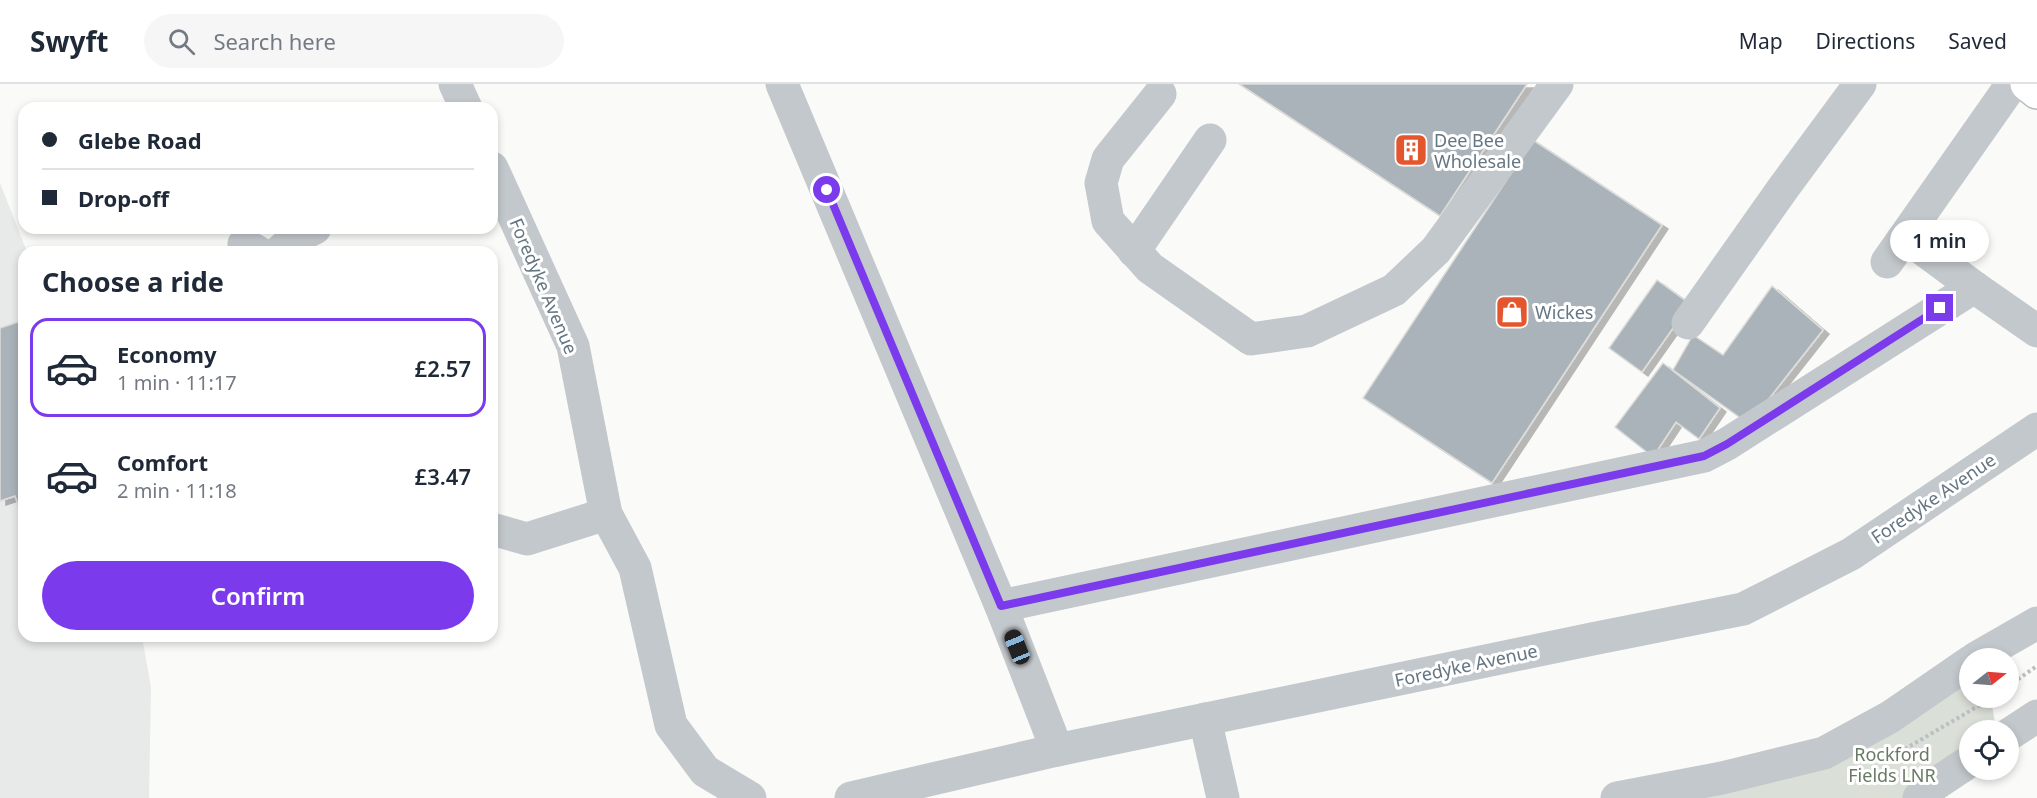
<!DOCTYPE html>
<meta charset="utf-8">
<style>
body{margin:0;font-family:"Noto Sans",sans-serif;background:#f6f6f7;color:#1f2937;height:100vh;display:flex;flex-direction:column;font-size:22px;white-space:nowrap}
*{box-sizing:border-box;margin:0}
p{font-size:20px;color:#747a83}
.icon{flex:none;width:33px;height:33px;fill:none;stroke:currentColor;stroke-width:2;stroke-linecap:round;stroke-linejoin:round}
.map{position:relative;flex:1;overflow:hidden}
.side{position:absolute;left:18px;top:162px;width:480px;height:396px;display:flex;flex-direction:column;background:#fff;border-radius:18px;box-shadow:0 3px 9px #0003}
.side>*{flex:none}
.hud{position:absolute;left:18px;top:18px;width:480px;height:132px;border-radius:18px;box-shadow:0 3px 9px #0003;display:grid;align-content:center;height:132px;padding:0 24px;background:#fff}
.needle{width:39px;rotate:73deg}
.fabs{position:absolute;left:1959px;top:564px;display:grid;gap:12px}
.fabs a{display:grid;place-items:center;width:60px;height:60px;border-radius:50%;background:#fff;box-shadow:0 3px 9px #0003;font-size:30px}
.end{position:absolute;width:27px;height:27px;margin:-14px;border:8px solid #7c3aed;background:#fff;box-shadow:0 0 0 3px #fff}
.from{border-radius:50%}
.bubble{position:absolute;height:42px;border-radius:21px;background:#fff;box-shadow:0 3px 9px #0003;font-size:20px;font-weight:600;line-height:42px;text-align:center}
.car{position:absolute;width:18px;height:36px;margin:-18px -9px;border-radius:8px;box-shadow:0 0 4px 2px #0007;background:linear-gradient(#222 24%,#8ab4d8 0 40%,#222 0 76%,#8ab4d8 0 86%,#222 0)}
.hud b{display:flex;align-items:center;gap:21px;height:57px;font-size:22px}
.hud b+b{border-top:2px solid #e0e1e3}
.hud i{width:15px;height:15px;background:#1f2937}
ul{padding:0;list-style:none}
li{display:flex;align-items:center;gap:18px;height:99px;margin:0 12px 9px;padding:0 12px;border:3px solid transparent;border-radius:18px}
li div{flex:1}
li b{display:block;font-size:22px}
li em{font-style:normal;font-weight:600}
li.on{border-color:#7c3aed}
li>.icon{width:54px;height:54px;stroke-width:1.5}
h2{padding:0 24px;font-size:27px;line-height:72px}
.action{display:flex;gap:12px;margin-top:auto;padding:12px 24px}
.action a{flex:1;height:69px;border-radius:36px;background:#7c3aed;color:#fff;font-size:24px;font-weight:600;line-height:69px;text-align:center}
header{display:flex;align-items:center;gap:36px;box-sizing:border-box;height:84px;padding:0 30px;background:#fff;border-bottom:2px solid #e0e1e3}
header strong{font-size:28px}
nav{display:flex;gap:33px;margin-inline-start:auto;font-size:21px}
.search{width:420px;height:54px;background:#f6f6f7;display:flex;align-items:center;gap:15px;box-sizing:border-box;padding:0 21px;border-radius:33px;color:#747a83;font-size:22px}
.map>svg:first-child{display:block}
.built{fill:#e8e9e9}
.green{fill:#dadfd7}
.building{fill:#aab3b9;stroke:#dcdcda;stroke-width:1.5;filter:url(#shadow)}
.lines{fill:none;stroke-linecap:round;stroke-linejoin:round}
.major-casing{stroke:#b5babe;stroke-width:36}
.path{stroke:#bbbfc2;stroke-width:4;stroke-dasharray:3 3;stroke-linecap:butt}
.minor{stroke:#c3c8cc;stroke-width:33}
.major{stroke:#fff;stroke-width:33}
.route{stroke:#7c3aed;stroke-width:8}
.labels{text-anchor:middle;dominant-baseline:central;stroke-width:6;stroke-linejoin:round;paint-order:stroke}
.poi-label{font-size:18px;fill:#657683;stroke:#fff;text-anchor:start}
.street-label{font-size:18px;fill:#657683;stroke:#fff}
.park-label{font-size:18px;fill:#687a64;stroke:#fff}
</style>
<header>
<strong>Swyft</strong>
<div class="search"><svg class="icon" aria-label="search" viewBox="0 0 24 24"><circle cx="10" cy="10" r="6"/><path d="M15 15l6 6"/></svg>Search here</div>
<nav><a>Map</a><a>Directions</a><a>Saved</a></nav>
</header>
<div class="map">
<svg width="2037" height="714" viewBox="0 0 2037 714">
<defs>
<filter id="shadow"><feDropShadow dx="6" dy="4" stdDeviation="0" flood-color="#0004"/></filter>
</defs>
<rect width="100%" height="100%" fill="#fafaf8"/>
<path class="built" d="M0,99L27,168H24V552H142L151,604L149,714H0Z"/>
<path class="green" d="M1969,591L1970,614H1991L1996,646H1970L1969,666L1905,714H1646L1820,676Z"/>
<g class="building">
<path d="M1239,0H1527L1440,132Z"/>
<path d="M1533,56L1662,141L1492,399L1363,314Z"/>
<path d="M1657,196L1690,220L1642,288L1609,264Z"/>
<path d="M1772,202L1823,246L1749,340L1673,286L1693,251L1723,271Z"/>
<path d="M24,236V437L15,412L0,417V244Z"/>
<path d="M1663,279L1720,324L1699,355L1676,338L1653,373L1615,343Z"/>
</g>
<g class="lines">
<defs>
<path id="major" d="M2027,0L2037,8"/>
</defs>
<use href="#major" class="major-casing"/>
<g class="path">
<path d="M2008,602L2037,582"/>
<path d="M1883,674L1893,672L1992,614"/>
</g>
<g class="minor">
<path d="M455,0L466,24"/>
<path d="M782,0L1001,522L1057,666"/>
<path d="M1160,10L1108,75L1101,99L1108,137L1150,184L1251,255L1307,247L1394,206L1436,166L1557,0"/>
<path d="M492,84L573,262L606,430L635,484L671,641L705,687L750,714"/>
<path d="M244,160L258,168"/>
<path d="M1924,166L1974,203"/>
<path d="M1134,167L1210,56"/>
<path d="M279,168L297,153L315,144"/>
<path d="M1887,178L2012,0"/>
<path d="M1688,239L1784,103L1860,0"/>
<path d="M492,445L527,455L606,430"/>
<path d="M1001,522L1704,372L1727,360L1974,203L2037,247"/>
<path d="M1976,574L2037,539"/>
<path d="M1205,635L1223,714"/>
<path d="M2008,651L2037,632"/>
<path d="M851,714L1057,666L1592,555L1743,525L1851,470L2037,345"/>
<path d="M1617,714L1722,694L1824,669L1890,633L1970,578"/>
<path d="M1919,714L1928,705L1970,677"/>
</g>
<use href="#major" class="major"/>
</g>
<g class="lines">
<path class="route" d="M827,106L1001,522L1704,372L1727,360L1940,224"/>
</g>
<defs>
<symbol id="building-square" viewBox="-11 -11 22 22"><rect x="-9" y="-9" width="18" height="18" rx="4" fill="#e4572e" stroke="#fff"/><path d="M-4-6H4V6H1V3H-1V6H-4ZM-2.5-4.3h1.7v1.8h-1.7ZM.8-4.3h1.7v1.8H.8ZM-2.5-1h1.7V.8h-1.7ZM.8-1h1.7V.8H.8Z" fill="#fff"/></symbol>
<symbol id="shop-square" viewBox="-11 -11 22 22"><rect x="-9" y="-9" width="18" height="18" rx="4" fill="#e4572e" stroke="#fff"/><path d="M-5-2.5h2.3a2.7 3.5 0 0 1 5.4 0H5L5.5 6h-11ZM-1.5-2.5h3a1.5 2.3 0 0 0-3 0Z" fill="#fff"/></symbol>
</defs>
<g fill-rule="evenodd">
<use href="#building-square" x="1392" y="47" width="38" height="38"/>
<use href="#shop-square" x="1493" y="209" width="38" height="38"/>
</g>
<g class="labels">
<g class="poi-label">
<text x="1434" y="56">Dee Bee<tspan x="1434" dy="21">Wholesale</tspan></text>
<text x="1535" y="228">Wickes</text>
</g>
<g class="street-label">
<text transform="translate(544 202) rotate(67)">Foredyke Avenue</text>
<text transform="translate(1933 414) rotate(-34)">Foredyke Avenue</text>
<text transform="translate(1466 581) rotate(-12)">Foredyke Avenue</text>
</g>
<g class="park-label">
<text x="1892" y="670">Rockford<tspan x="1892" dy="21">Fields LNR</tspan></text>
</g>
</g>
</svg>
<div class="fabs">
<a><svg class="needle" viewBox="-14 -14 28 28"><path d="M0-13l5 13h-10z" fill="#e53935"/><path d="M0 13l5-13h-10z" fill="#747a83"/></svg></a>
<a><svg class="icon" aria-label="locate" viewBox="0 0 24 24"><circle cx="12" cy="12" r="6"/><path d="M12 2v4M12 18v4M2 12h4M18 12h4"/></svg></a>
</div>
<i class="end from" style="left:827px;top:106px"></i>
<i class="end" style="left:1940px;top:224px"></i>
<div class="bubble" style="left:1890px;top:136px;width:99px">1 min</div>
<i class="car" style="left:1017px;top:563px;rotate:338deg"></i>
<div class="hud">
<b><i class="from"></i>Glebe Road</b>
<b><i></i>Drop-off</b>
</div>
<section class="side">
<h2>Choose a ride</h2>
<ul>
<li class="on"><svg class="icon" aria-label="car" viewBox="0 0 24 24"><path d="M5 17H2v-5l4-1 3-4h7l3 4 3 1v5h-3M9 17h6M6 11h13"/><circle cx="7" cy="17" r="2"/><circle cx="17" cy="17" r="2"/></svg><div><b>Economy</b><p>1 min · 11:17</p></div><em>£2.57</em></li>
<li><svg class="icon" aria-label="car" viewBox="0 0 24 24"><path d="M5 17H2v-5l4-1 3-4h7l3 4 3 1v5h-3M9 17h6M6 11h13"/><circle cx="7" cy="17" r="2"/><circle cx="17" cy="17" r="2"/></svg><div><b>Comfort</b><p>2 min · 11:18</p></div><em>£3.47</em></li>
</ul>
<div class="action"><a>Confirm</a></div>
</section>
</div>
